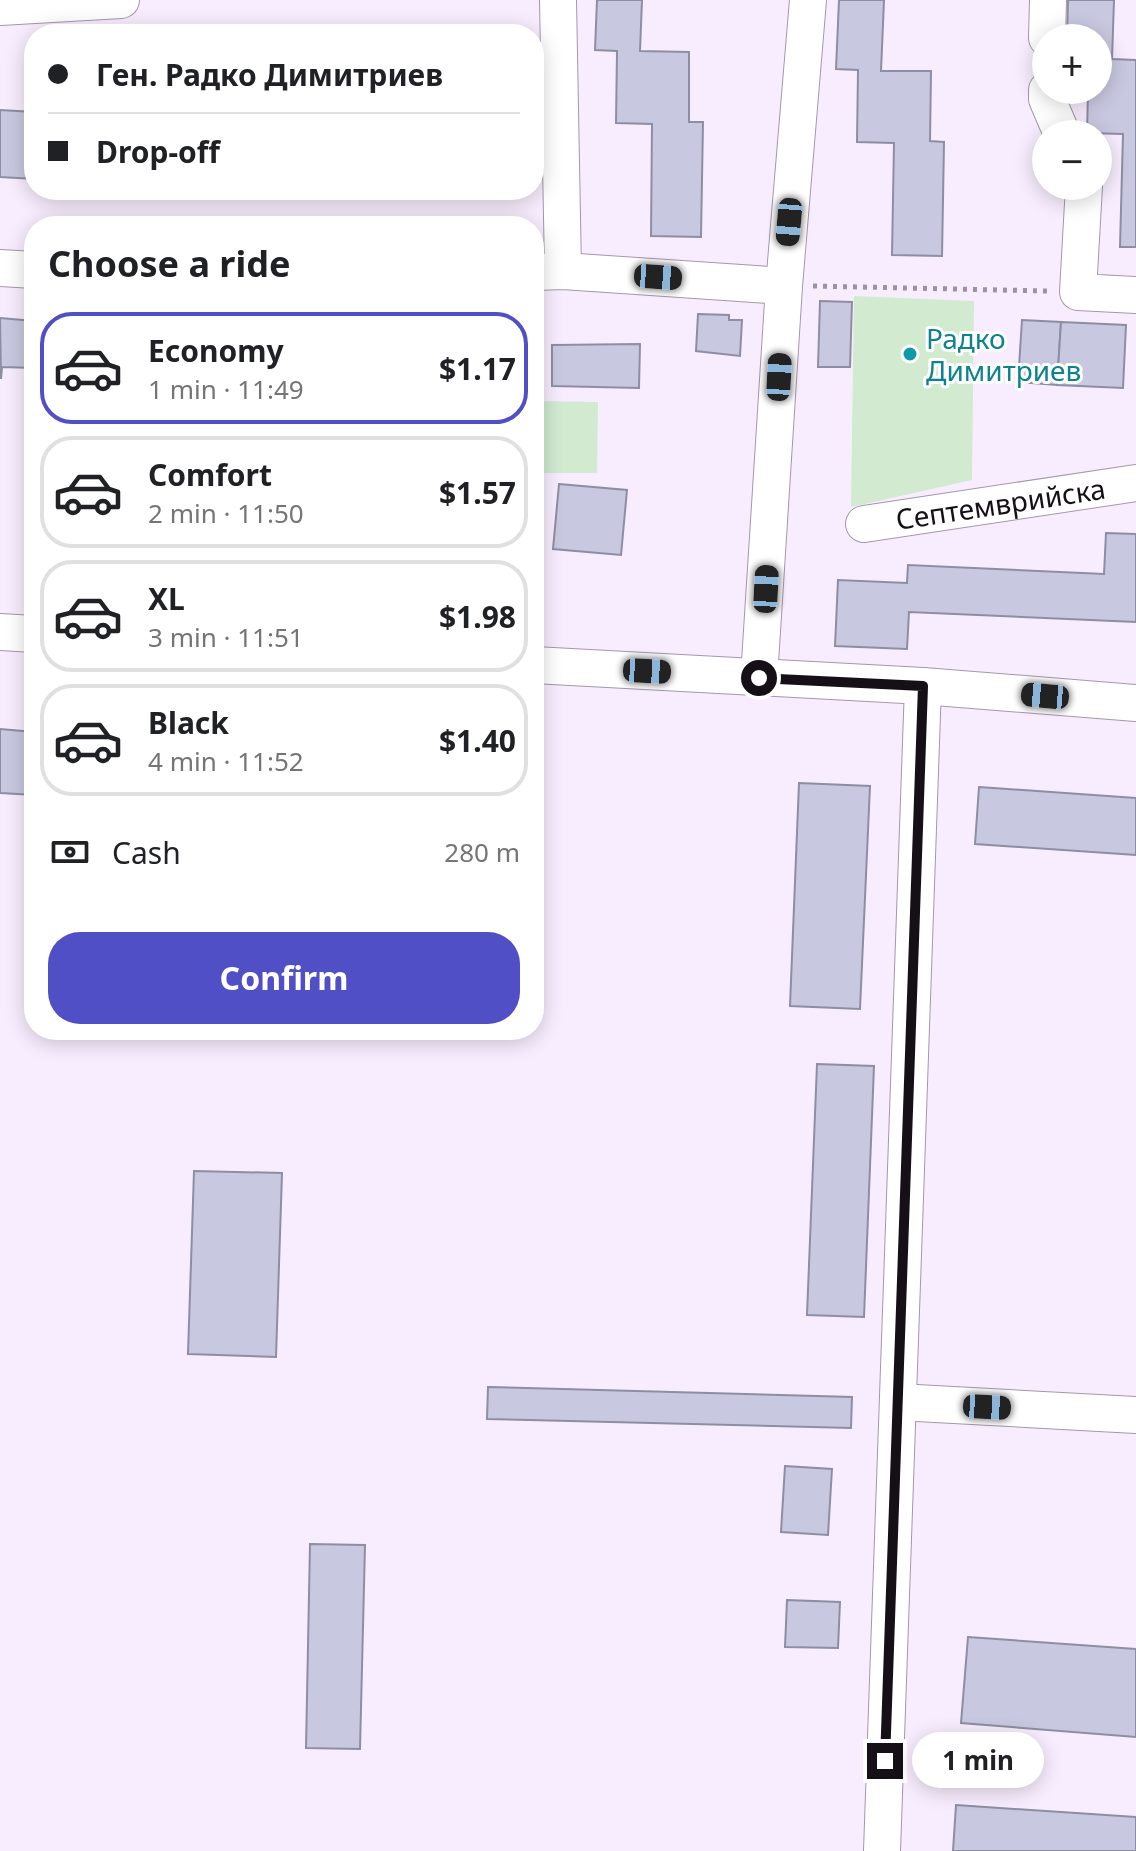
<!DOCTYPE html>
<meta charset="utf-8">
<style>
body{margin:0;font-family:"Noto Sans",sans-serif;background:#f6f6f6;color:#202124;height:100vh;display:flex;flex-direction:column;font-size:30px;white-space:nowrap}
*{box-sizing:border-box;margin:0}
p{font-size:26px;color:#757577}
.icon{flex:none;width:44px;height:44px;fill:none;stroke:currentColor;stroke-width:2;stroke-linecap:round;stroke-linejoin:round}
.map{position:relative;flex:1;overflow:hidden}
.panel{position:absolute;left:24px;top:216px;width:520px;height:824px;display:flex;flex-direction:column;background:#fff;border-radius:32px;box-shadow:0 4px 20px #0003}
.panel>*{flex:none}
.guide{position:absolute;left:24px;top:24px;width:520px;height:176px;border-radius:32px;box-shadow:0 4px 20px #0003;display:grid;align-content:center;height:176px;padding:0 24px;background:#fff}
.tools{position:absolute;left:1032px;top:24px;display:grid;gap:16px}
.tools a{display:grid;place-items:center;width:80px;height:80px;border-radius:50%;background:#fff;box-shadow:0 4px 20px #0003;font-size:40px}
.end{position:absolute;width:36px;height:36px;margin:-18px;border:10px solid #141016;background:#fff;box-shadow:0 0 0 4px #fff}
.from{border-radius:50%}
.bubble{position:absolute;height:56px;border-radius:28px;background:#fff;box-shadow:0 4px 20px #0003;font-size:26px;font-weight:700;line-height:56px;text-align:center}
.car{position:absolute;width:24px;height:48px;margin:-24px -12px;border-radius:10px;box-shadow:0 0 6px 2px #0007;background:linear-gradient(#222 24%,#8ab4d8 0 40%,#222 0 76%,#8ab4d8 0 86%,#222 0)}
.guide b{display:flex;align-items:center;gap:28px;height:76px;font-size:30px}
.guide b+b{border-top:2px solid #e0e0e0}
.guide i{width:20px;height:20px;background:#202124}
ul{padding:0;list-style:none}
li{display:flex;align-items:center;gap:24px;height:112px;margin:0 16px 12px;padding:0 8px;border:4px solid #e0e0e0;border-radius:32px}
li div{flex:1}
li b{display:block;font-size:30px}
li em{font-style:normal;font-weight:700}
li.active{border-color:#504fc6}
li>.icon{width:72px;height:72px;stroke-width:1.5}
h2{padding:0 24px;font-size:36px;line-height:96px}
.pay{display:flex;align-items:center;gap:20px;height:88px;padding:0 24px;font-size:30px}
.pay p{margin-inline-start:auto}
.cta{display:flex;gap:16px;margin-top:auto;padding:16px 24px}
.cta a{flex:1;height:92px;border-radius:32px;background:#504fc6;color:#fff;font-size:32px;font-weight:700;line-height:92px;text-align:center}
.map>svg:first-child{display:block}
.green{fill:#d1ead0}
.building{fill:#c8c9e0;stroke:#8d8ea3;stroke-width:2}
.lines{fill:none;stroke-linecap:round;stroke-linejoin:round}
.minor-casing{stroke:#a497ab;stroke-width:38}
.path{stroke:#9a929e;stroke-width:5;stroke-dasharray:4 6;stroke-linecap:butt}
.minor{stroke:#fff;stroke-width:36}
.route{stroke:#141016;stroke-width:10}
.culture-dot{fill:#0f9aa8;stroke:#fff;stroke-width:3}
.labels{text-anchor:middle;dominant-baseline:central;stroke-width:6;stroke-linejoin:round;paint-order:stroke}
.culture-label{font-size:28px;fill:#0d838f;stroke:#fff;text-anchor:start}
.street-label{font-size:28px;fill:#141016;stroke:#fff}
</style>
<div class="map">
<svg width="1136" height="1851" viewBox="0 0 1136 1851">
<rect width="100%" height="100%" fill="#f8edfe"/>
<g class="green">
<path d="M854,296L974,301L972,480L851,507Z"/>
<path d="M534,401L598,402L597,473H534Z"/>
</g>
<g class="building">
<path d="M597,0H642L640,51L689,52V122H703L701,237L651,236L652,124L616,123L617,51L595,50Z"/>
<path d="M839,0H884L881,71H931L930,141L944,142L942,256L892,255L894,143L857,142L858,70L836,69Z"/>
<path d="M1068,0H1114L1112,59L1136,60V247H1120L1123,134L1087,133L1088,90H1098V38H1067Z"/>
<path d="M0,110L34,112V179L0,177Z"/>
<path d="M820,301L852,302L850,367H818Z"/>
<path d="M698,314L729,315V320H742L740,356L696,351Z"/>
<path d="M0,318L34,321V368L2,367L1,379Z"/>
<path d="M1022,320L1061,322L1057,385L1018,382Z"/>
<path d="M1061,322L1126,325L1123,388L1057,385Z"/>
<path d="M640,344L639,388L552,386V345Z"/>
<path d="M559,484L627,490L621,555L553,549Z"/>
<path d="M1106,533L1136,534V622L909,612L907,649L835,646L838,580L907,583L908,565L1104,574Z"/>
<path d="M0,729L34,732V795L0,793Z"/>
<path d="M799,783L870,786L860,1009L790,1006Z"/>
<path d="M979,787L1136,798V855L975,844Z"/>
<path d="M817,1064L874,1066L864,1317L807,1315Z"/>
<path d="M194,1171L282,1173L276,1357L188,1354Z"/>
<path d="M488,1387L852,1397L851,1428L487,1419Z"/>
<path d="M785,1466L832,1469L828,1535L781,1532Z"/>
<path d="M310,1544L365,1545L360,1749L306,1748Z"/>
<path d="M787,1600L840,1602L838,1648L785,1647Z"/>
<path d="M968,1637L1136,1649V1737L961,1723Z"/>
<path d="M956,1805L1136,1817V1851H953Z"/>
</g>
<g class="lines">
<defs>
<g id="minor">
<path d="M558,0L563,271"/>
<path d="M0,7L121,0"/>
<path d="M1047,38L1048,0"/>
<path d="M1047,90V99L1062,134"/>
<path d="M1084,186L1078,292L1136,295"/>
<path d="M0,268L34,270"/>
<path d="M534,272L563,271L784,286"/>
<path id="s1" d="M864,524L1136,483"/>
<path d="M0,632L34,634"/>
<path d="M534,665L923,686L1136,703"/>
<path d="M759,678L784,286L808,0"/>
<path d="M898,1402L1136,1415"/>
<path d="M882,1851L923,686"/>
</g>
</defs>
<use href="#minor" class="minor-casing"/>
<path class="path" d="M813,286L1047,291"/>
<use href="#minor" class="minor"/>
</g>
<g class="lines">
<path class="route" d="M759,678L923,686L885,1761"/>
</g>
<circle class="culture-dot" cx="910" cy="354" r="8"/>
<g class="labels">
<g class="culture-label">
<text x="926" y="338">Радко<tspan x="926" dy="32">Димитриев</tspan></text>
</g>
<g class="street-label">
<text stroke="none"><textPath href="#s1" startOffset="138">Септемврийска</textPath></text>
</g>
</g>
</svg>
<div class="tools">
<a>+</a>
<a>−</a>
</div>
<i class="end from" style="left:759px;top:678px"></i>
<i class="end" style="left:885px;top:1761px"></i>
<div class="bubble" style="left:912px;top:1732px;width:132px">1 min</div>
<i class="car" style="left:789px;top:222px;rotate:185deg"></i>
<i class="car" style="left:658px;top:277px;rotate:94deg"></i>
<i class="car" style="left:779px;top:377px;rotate:3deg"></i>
<i class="car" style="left:766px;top:589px;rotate:3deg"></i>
<i class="car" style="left:647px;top:671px;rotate:93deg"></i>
<i class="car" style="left:1045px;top:696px;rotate:275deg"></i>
<i class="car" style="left:987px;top:1407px;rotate:93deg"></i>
<div class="guide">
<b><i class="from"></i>Ген. Радко Димитриев</b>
<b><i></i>Drop-off</b>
</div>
<section class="panel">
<h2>Choose a ride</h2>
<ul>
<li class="active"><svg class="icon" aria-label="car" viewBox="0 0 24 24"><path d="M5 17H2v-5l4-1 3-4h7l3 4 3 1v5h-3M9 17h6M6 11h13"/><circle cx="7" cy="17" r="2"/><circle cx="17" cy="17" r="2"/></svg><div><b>Economy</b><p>1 min · 11:49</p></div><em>$1.17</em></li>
<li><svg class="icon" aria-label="car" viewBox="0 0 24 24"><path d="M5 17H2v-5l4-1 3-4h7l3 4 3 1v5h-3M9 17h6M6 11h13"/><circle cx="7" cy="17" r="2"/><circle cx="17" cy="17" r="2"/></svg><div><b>Comfort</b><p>2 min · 11:50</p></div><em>$1.57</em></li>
<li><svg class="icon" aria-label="car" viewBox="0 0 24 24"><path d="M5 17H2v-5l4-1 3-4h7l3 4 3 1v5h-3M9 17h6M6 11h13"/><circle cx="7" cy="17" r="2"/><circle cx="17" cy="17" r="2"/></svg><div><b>XL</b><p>3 min · 11:51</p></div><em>$1.98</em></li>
<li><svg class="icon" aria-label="car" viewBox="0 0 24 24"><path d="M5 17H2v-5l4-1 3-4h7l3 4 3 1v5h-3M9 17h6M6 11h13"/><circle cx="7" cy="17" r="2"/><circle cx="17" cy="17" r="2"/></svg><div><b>Black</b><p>4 min · 11:52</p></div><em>$1.40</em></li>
</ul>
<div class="pay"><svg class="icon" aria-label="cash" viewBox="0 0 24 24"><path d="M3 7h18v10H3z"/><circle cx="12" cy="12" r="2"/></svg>Cash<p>280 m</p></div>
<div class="cta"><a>Confirm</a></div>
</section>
</div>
